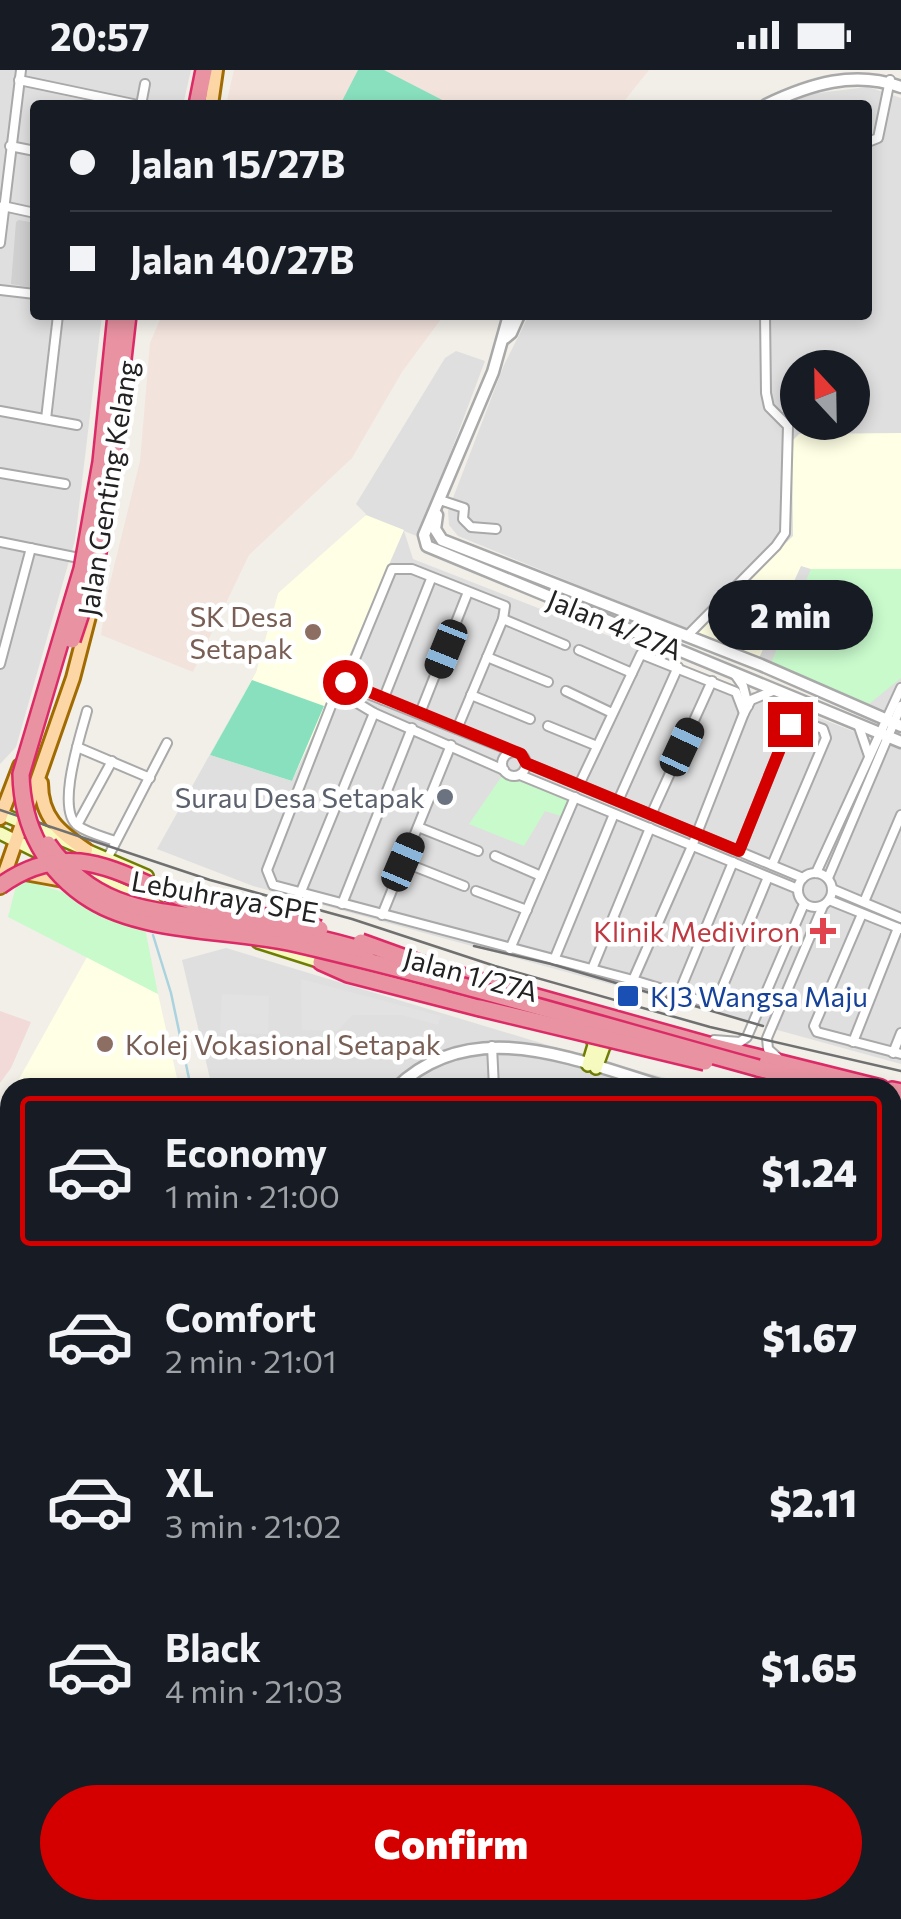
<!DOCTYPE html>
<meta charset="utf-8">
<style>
body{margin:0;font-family:Commissioner,sans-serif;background:#20242c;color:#f1f3f6;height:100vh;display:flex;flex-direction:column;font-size:38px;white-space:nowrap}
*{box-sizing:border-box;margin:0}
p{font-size:32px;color:#9ea1a6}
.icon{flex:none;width:55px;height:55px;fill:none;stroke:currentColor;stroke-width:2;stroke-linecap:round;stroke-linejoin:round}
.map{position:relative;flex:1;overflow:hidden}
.sheet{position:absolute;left:0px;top:1008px;width:902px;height:842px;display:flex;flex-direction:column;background:#171b24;border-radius:30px 30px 0 0;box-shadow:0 5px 15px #0003}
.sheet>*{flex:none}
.top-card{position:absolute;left:30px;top:30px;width:842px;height:220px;border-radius:10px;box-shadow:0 5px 15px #0003;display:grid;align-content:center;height:220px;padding:0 40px;background:#171b24}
.needle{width:65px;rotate:338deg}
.buttons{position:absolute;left:780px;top:280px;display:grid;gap:20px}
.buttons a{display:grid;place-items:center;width:90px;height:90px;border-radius:50%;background:#171b24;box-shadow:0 5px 15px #0003;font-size:50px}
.end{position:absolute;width:45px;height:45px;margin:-22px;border:12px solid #d40000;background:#fff;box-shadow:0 0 0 5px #fff}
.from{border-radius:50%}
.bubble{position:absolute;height:70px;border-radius:35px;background:#171b24;box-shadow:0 5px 15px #0003;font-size:32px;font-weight:800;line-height:70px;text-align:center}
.car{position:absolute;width:30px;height:60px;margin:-30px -15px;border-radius:12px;box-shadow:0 0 8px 2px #0007;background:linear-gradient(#222 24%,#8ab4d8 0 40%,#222 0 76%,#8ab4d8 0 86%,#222 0)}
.top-card b{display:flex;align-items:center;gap:35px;height:95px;font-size:38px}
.top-card b+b{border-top:2px solid #363941}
.top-card i{width:25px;height:25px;background:#f1f3f6}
ul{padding:18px 0 0;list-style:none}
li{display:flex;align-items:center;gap:30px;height:150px;margin:0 20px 15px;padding:0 20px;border:5px solid transparent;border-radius:10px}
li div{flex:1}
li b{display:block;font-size:38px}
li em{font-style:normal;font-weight:800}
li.active{border-color:#d40000}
li>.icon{width:90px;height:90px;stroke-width:1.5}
.button{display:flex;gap:20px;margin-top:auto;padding:20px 40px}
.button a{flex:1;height:115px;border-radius:60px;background:#d40000;color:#fff;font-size:40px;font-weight:800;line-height:115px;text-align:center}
.status{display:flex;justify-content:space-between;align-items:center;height:70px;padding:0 50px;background:#171b24;direction:ltr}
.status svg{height:28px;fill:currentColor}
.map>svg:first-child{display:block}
.residential{fill:#e0dfdf;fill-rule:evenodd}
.commercial{fill:#f2dad9}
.industrial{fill:#ebdbe8}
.education{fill:#ffffe5}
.religious{fill:#d0d0d0}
.military{fill:#f3e3dd}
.construction{fill:#c7c7b4}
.park{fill:#c8facc}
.pitch{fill:#88e0be}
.parking{fill:#e2e2e2}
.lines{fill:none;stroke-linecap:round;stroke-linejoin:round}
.stream{stroke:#aad3df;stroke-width:2.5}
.minor-casing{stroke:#a9a9a9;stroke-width:12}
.tertiary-casing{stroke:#a9a9a9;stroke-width:15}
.secondary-casing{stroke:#707d05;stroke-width:16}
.primary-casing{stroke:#a06b00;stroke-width:18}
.motorway-casing{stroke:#dc2a67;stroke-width:20}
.minor{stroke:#fff;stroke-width:8}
.tertiary{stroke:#fff;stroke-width:10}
.secondary{stroke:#f7fabf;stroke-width:11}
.primary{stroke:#fcd6a4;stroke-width:12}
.motorway{stroke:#e892a2;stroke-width:15}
.tram{stroke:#707070;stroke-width:2.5}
.motorway-bridge-casing{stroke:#dc2a67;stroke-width:20;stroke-linecap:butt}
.motorway-bridge{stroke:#e892a2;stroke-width:15}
.route{stroke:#d40000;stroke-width:12}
.education-dot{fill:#8d6e63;stroke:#fff;stroke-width:4}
.worship-dot{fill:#6b7280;stroke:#fff;stroke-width:4}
.health-dot{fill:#e0444e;stroke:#fff;stroke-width:4}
.transit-dot{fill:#1a4fb4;stroke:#fff;stroke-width:4}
.labels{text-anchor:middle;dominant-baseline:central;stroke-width:9;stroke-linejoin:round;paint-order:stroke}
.street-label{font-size:28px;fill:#222;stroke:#fff}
.education-label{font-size:28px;fill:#785e54;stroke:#fff;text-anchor:end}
.worship-label{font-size:28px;fill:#5b616d;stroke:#fff;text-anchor:end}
.health-label{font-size:28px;fill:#be3a42;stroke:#fff;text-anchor:end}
.transit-label{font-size:28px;fill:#164399;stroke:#fff;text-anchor:start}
</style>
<div class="status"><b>20:57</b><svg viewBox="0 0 49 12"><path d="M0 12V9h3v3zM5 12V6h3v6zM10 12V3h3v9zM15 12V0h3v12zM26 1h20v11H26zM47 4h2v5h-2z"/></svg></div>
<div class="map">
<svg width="901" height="1849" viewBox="0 0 901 1849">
<rect width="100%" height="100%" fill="#f2efe9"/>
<g class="residential">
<path d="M0,0H191L183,35H35V245H102L75,470L16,677L0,694Z"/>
<path d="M868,17L901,28V647L458,466L449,455L448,441L504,295L529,245H868V35H788L809,24ZM798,298H852V352H798Z"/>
<path d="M456,281L485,291L419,467L404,461L413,489L901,680V994L253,816L157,779L256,602L278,523L364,448L366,444L356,434L445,288Z"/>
<path d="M226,878L594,989L700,1017H212L182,890Z"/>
<path d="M893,1070L901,1072V1590L893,1599Z"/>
<path d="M901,1642V1849H473L490,1840H892V1649Z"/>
</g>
<g class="commercial">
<path d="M0,941L31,952L11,998L0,1013Z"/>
<path d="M892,1322H901V1499L892,1489Z"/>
<path d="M490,1840H687L685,1849H473Z"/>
</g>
<path class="industrial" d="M10,1797V1840H347L351,1849H0V1799Z"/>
<g class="education">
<path d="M901,363V499H811L801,496L759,588L695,562L793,466L792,371L799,364Z"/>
<path d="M366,445L404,460L340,607L329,615L330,628L292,711L210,685L256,602L278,523Z"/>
<path d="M87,887L158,924L179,1017L14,1018Z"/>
<path d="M10,1023V1427L0,1422V1035Z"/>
</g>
<path class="religious" d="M19,150L35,153V218L11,214L16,152Z"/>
<g class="military">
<path d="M234,0H649L621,35H226Z"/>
<path d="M162,245H444L402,302L352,388L249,485L193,602L101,565L108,521L140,391L150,273Z"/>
</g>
<path class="construction" d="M10,1636V1782L0,1785V1654Z"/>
<g class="park">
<path d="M811,499H901V608L869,634L771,593Z"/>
<path d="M502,706L572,729L564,747L545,741L524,776L469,754Z"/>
<path d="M18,808L69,824L145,858L158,924L8,847Z"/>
</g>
<g class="pitch">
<path d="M358,0H384L452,35H340Z"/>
<path d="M252,610L324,636L292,711L210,685Z"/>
</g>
<g class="parking">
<path d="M301,909L441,946L438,955L402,945H353L337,961L302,960Z"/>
<path d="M222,924L269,926L268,964L220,963Z"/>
</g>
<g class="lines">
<g class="stream">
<path d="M153,865L171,923L191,1018"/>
<path d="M355,1840L358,1849"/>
</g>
<defs>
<g id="minor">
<path d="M19,10L138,35"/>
<path d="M141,35L145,14"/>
<path d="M868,72L878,68L890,10"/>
<path d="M10,76L35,81"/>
<path d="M3,136L35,143"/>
<path d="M0,173L21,0"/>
<path d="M0,220L35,224"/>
<path d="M0,341L77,355"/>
<path d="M46,349L58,245"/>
<path d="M0,403L65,414"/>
<path d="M440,430L464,438L463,449L471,457L496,459"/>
<path d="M0,472L79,488"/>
<path d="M503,549L565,575"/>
<path d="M687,566L776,476L785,463L788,356L769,337L766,323L765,245"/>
<path d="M579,580L632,603"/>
<path d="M487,587L548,612"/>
<path d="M0,594L31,478"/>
<path d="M734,603L743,616L748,636"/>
<path d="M345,613L392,499H412L505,536L503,549L457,659"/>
<path d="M348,616L514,682"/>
<path d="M566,621L612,643"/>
<path d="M336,623L267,800L273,815L633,910L715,935L768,807"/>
<path d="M344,625L374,643L504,700"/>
<path d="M471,625L530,649"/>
<path d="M383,630L431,509"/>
<path d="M87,641C81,664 55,740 78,756C88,763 104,767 115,771"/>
<path d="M420,643L468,522"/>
<path d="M858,654L869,686"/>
<path d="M548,656L597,676"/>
<path d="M77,677L150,708"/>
<circle cx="514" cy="694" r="12"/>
<path d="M526,693L803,808"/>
<path d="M520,705L798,819"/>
<path d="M579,715L641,584L736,622L744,643"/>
<path d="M618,731L678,597"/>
<path d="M651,745L712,611"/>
<path d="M77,755L112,691"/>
<path d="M418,757L478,781"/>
<path d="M739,781L790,654L798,650L823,659L826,668L772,795"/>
<path d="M495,786L541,806"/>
<path d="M107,789L167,673"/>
<path d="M403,792L464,816"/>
<circle cx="815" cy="820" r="17"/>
<path d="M816,803L901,618"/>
<path d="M828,808L901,636"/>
<path d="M832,819L901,848"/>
<path d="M476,821L527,840"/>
<path d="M300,824L374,643"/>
<path d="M829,830L901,859"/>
<path d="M864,832L901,745"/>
<path d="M342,834L412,658"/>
<path d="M862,844L814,956L817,962L901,984"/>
<path d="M382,845L451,675"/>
<path d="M510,879L575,727"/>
<path d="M554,890L614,744"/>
<path d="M592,899L650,758"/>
<path d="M633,910L692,776L744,643L751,630L775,620"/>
<path d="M678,925L733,792"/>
<path d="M714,970L740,972L747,967L804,834"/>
<path d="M853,972L898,858"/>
<path d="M492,976L494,1018"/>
<path d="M893,983L901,963"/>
<path d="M777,987L768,979L767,968L823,836"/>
<path d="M892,1328H901"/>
<path d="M892,1419L901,1429"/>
<path d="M0,1433L10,1438"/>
<path d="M0,1458L10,1464"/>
<path d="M894,1651L901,1678"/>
<path d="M892,1759L901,1757"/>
<path d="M173,1840L189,1849"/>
<path d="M31,1849L37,1840"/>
<path d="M544,1849L560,1840"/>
<path d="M676,1849L678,1840"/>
<path d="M697,1849L699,1840"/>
<path d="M867,1849L869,1843"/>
</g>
<g id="tertiary">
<path d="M766,35C810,14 854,0 901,17"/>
<path d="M509,245L493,302L424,465L427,476L901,672"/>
<path d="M505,268L511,263L519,245"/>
<path d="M437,445L435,459L442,470L761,595L901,656"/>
<path d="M396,1018C474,942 579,992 668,1018"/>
<path d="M892,1078L901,1083"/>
</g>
<g id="secondary">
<path d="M0,743L147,806"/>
<path d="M0,763L42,784"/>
<path d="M77,800L156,835"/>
<path d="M258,872L321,892L444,918"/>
<path d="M588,995L594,975L590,962"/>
<path d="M596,998L604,976L613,968"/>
<path d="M892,1610L901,1603"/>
<path d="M892,1634L901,1628"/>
<path d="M412,1849L423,1840"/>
<path d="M433,1849L446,1840"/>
</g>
<g id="primary">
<path d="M211,35L216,0"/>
<path d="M41,713C41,747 59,762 86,780"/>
<path d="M0,748L20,696"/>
<path d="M25,803L69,811"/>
<path d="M0,817L73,608L96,519"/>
</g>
<g id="motorway">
<path d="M197,35L204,0"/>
<path d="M321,892L348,904L480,938"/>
<path d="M433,898L708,975L881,1018"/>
<path d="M758,998L832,1018"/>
<path d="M892,1020L901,1022"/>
<path d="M892,1034L901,1036"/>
</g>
</defs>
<use href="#minor" class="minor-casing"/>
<use href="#tertiary" class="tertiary-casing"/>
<use href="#secondary" class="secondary-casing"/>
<use href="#primary" class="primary-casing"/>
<use href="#motorway" class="motorway-casing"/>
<use href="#minor" class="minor"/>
<use href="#tertiary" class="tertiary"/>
<use href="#secondary" class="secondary"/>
<use href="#primary" class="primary"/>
<use href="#motorway" class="motorway"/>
<g class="tram">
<path d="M0,740L210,810L352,849L495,896L710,957L901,1001"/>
<path d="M474,876L551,894L763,956"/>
</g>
<defs>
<g id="motorway-bridge">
<path d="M116,245L101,392L82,499L21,704C22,757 46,802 91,830C146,864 234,859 297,874C452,910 605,956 758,998"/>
<path d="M72,570L94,504L106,439L128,245"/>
<path d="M48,774C99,846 161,840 239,852C282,859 325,869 367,881"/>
<path d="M0,816C23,799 51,789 80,792C118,796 154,820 191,831C233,843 277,847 320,859"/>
<path d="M361,872L433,898"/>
<path d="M480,938L705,992"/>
</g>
</defs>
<use href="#motorway-bridge" class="motorway-bridge-casing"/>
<use href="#motorway-bridge" class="motorway-bridge"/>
</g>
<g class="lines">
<path class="route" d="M345,612L521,684L526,693L739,781L790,654"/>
</g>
<g class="education-dot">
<circle cx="313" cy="562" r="10"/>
<circle cx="105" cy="974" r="10"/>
</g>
<circle class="worship-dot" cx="445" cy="727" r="10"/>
<path class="health-dot" d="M818 846h10v10h10v10h-10v10h-10v-10h-10v-10h10z"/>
<rect class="transit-dot" x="616" y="914" width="24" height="24" rx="5"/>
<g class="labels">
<g class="street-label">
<text transform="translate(107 418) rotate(-81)">Jalan Genting Kelang</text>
<text transform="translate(615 554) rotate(22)">Jalan 4/27A</text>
<text transform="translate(225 826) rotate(10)">Lebuhraya SPE</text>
<text transform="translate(471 904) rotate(15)">Jalan 1/27A</text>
</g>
<g class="education-label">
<text x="293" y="546">SK Desa<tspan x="293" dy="32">Setapak</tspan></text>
<text x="125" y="974" text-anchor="start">Kolej Vokasional Setapak</text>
</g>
<g class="worship-label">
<text x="425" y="727">Surau Desa Setapak</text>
</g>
<g class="health-label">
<text x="800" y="861">Klinik Mediviron</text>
</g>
<g class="transit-label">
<text x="650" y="926">KJ3 Wangsa Maju</text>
</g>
</g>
</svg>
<div class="buttons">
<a><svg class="needle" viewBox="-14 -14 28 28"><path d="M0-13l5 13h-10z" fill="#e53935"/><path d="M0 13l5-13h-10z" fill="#9ea1a6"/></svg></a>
</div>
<i class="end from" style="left:345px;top:612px"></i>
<i class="end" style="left:790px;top:654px"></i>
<div class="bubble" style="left:708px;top:510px;width:165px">2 min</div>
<i class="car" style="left:446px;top:579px;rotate:202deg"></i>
<i class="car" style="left:682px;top:677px;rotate:25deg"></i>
<i class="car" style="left:403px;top:792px;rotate:23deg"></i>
<div class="top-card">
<b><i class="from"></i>Jalan 15/27B</b>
<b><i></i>Jalan 40/27B</b>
</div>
<section class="sheet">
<ul>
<li class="active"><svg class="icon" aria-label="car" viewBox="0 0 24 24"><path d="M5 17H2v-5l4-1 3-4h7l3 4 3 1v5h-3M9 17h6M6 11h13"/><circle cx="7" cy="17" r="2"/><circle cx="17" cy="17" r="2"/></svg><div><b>Economy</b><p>1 min · 21:00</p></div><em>$1.24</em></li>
<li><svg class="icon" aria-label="car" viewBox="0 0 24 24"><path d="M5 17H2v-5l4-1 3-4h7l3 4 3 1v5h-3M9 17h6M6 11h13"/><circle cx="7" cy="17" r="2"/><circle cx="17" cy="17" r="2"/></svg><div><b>Comfort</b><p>2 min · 21:01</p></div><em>$1.67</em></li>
<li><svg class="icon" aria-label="car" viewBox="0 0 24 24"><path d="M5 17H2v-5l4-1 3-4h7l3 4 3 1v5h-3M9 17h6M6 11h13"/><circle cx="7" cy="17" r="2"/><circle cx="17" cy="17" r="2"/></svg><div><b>XL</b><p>3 min · 21:02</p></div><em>$2.11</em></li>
<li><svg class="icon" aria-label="car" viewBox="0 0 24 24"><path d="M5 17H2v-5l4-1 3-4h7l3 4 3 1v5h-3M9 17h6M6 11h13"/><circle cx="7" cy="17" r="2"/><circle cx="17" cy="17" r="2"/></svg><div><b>Black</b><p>4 min · 21:03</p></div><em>$1.65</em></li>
</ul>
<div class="button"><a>Confirm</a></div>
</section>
</div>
